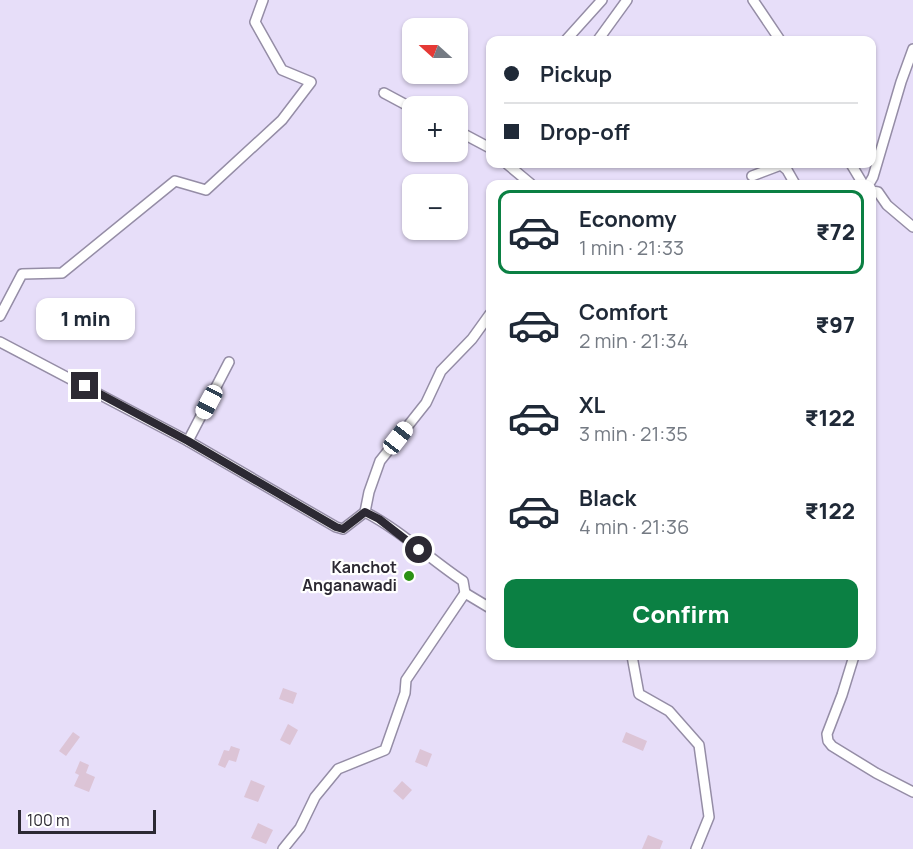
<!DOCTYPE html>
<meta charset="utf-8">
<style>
body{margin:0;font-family:Manrope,sans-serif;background:#f2f2f3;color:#1f2937;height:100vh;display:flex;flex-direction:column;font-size:22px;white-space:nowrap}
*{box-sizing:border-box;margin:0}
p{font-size:20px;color:#747a83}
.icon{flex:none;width:33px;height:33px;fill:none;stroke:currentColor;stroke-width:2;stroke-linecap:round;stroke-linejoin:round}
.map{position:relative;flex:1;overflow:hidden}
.sheet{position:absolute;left:486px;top:180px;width:390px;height:480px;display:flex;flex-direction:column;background:#fff;border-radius:12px;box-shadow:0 2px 4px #0004}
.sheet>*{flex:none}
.guide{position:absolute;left:486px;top:36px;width:390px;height:132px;border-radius:12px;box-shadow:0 2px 4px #0004;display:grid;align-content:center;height:132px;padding:0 18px;background:#fff}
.needle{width:39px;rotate:291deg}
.buttons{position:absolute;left:402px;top:18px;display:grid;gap:12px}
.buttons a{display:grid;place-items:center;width:66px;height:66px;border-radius:12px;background:#fff;box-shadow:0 2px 4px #0004;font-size:30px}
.scale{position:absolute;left:18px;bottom:15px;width:138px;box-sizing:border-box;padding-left:6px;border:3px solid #2c2933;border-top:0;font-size:16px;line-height:21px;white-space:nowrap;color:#2c2933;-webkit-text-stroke:4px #fff;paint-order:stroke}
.end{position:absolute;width:27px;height:27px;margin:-14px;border:8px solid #2c2933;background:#fff;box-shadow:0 0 0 3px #fff}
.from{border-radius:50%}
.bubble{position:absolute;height:42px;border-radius:12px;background:#fff;box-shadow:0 2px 4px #0004;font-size:20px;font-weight:800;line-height:42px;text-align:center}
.car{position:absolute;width:18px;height:36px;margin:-18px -9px;border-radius:8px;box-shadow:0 0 4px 2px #0007;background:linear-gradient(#fff 24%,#345 0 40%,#fff 0 76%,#345 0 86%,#fff 0)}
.guide b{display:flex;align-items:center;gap:21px;height:57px;font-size:22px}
.guide b+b{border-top:2px solid #e0e1e3}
.guide i{width:15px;height:15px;background:#1f2937}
ul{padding:10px 0 0;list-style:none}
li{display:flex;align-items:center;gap:18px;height:84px;margin:0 12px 9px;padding:0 6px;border:3px solid transparent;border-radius:12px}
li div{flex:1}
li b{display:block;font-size:22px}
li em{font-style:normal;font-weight:800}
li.current{border-color:#0b8043}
li>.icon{width:54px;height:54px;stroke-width:1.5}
.primary-button{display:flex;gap:12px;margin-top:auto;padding:12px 18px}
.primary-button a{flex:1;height:69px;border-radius:12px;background:#0b8043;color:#fff;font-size:24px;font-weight:800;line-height:69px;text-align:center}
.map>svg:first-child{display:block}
.building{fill:#dcc4d6}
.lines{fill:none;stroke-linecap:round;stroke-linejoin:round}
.street-casing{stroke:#958da6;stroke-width:12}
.street{stroke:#fff;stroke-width:9}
.route{stroke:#2c2933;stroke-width:8}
.poi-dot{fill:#2b9114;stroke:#fff;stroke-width:2}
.labels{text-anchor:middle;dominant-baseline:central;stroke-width:4.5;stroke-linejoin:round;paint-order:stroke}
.poi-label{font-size:16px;font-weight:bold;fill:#2c2933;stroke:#fff;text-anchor:end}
</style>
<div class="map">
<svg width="913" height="849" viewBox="0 0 913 849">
<rect width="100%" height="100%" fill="#e7def9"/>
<g class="building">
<path d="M283,688L297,693L293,704L279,699Z"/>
<path d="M288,724L298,730L290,745L280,740Z"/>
<path d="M73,732L80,737L66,756L59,751Z"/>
<path d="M626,732L647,741L643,751L622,742Z"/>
<path d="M231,746L240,749L236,762L229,760L225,768L218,765L224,750L229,751Z"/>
<path d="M420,749L432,754L427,767L415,762Z"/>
<path d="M80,761L89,765L86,773L95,777L89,792L74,786L79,775L75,773Z"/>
<path d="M251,780L265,786L258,802L244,797Z"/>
<path d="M402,781L412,790L403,800L393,791Z"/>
<path d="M258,823L273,830L266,844L251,838Z"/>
<path d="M648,835L663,841L660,849H642Z"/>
</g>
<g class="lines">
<defs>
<g id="street">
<path d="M753,0L780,40"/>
<path d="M566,40L602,0"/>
<path d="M598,40L627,0"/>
<path d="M384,93L412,108"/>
<path d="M458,131L490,148"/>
<path d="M507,164L531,184"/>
<path d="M851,164L863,184"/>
<path d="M752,176L781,165L787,170L795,184"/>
<path d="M869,184L873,177L901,82L913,49"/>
<path d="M872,191L878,192L887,205L913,227"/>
<path d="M0,316L22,274L62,273L175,181L206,190L282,120L311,82L282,70L255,22L263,0"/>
<path d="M0,342L188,441L336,527L343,529L365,512"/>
<path d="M188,441L229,362"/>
<path d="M465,593L463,581C430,559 400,530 365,512L369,492L380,461L426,403L441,371L472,339L490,314"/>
<path d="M632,656L639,694L669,711L699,745L709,817L696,849"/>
<path d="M854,656L842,695L827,734L828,741L832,746L876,773L913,792"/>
<path d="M283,849L300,828L315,797L338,769L385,750L405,693L406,680L465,593L490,608"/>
</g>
</defs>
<use href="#street" class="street-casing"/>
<use href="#street" class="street"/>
</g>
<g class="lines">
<path class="route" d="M85,386L188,441L336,527L343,529L365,512L379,519L419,550"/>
</g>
<circle class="poi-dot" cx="409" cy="576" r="6"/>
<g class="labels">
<g class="poi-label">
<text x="397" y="567">Kanchot<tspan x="397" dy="18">Anganawadi</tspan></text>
</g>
</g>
</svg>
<div class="buttons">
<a><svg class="needle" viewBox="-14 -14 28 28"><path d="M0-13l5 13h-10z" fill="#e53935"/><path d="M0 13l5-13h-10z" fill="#747a83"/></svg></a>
<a>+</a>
<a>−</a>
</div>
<div class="scale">100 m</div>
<i class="end from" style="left:419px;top:550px"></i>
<i class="end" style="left:85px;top:386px"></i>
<div class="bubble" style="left:36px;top:298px;width:99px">1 min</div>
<i class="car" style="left:209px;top:402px;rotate:208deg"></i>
<i class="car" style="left:398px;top:438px;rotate:38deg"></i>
<div class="guide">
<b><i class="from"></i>Pickup</b>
<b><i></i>Drop-off</b>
</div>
<section class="sheet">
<ul>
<li class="current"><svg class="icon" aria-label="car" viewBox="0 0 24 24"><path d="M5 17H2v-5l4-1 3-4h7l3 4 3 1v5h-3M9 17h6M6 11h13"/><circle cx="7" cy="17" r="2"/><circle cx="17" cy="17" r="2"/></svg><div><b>Economy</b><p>1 min · 21:33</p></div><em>₹72</em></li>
<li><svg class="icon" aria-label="car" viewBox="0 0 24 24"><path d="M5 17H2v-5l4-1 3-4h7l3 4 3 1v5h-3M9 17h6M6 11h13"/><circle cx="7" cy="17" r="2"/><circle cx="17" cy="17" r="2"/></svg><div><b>Comfort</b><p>2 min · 21:34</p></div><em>₹97</em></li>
<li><svg class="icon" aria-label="car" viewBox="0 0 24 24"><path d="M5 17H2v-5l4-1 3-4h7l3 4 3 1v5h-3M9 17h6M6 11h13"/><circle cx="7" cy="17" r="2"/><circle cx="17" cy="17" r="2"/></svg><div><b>XL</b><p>3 min · 21:35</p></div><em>₹122</em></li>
<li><svg class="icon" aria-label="car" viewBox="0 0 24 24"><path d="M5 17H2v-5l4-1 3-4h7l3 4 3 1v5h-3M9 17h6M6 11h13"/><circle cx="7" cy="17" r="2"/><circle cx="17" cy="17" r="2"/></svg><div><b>Black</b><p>4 min · 21:36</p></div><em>₹122</em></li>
</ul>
<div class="primary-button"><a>Confirm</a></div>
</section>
</div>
